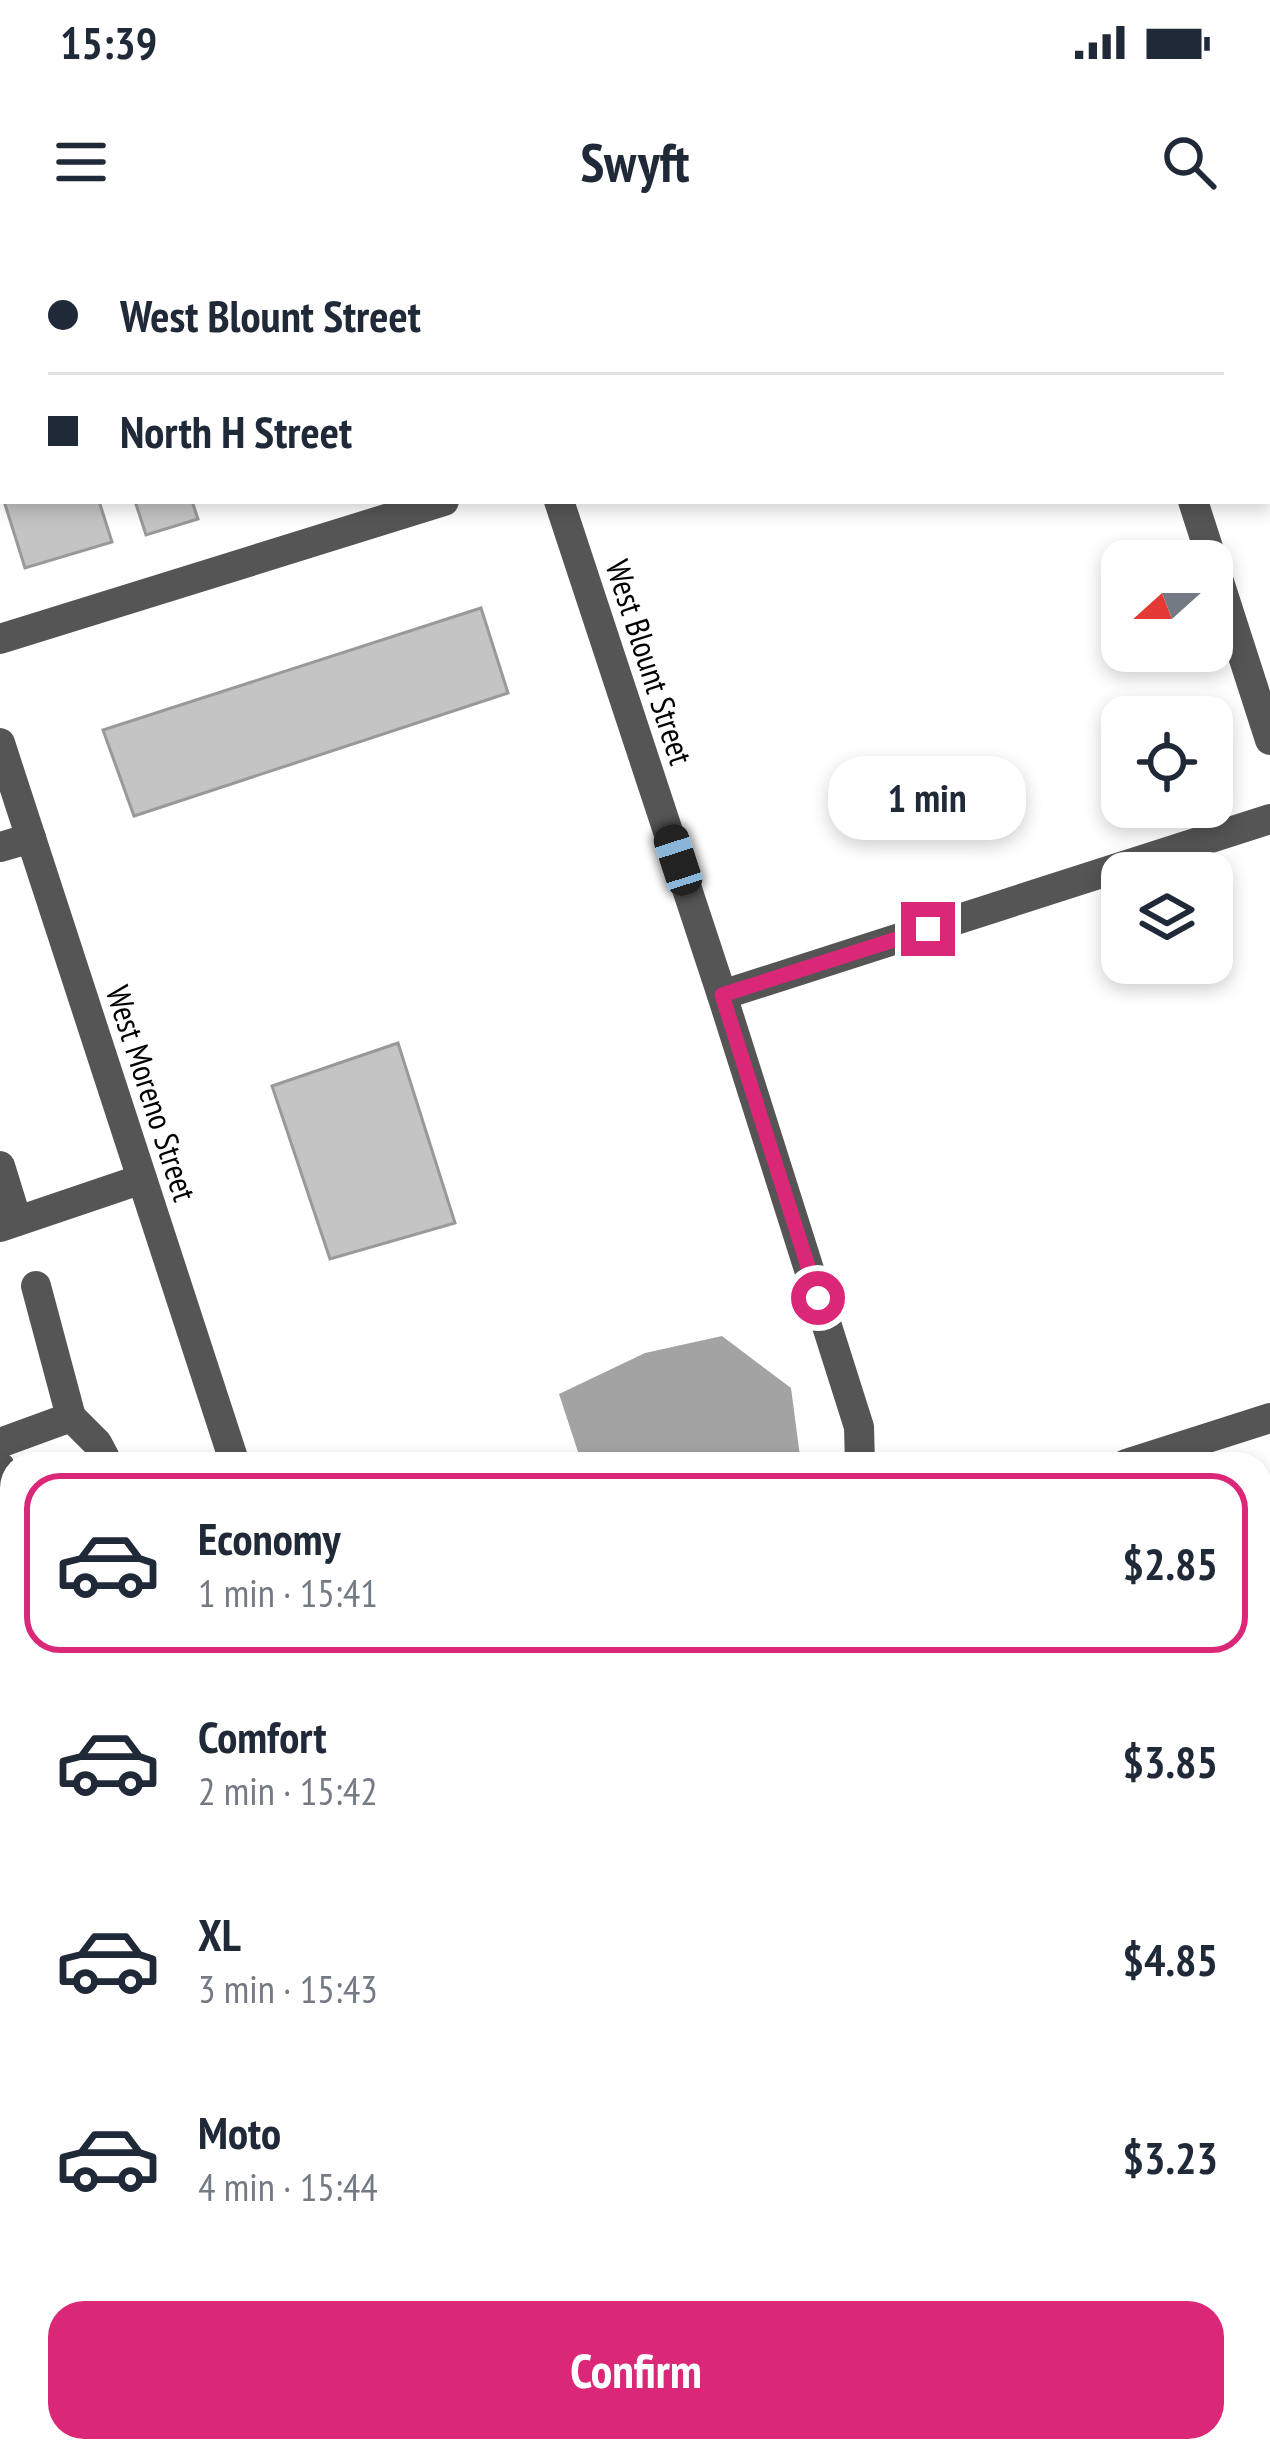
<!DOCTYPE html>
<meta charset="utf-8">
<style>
body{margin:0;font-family:"PT Sans Narrow",sans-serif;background:#f6f6f7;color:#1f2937;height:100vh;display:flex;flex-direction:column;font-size:45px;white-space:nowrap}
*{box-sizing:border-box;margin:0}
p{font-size:39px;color:#747a83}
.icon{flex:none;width:66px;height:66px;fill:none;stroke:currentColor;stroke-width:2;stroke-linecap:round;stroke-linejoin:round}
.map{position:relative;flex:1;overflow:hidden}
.drawer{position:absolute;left:0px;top:1212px;width:1272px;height:1011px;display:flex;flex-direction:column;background:#fff;border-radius:36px 36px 0 0;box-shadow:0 6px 18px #0003}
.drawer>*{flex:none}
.top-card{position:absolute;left:0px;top:0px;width:1272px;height:264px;box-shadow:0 6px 18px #0003;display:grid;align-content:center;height:264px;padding:0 48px;background:#fff}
.needle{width:78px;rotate:249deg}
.controls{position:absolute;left:1101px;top:300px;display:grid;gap:24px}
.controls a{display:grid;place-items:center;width:132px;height:132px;border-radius:24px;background:#fff;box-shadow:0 6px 18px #0003;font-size:60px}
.end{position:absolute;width:54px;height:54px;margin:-27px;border:15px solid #db2777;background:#fff;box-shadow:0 0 0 6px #fff}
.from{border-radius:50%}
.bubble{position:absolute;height:84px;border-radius:36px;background:#fff;box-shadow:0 6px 18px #0003;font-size:39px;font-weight:700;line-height:84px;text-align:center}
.car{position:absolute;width:36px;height:72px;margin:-36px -18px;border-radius:15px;box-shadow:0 0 9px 3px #0007;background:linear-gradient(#222 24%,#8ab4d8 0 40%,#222 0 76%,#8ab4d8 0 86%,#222 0)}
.top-card b{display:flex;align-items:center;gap:42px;height:114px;font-size:45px}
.top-card b+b{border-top:3px solid #e0e1e3}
.top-card i{width:30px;height:30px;background:#1f2937}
ul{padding:21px 0 0;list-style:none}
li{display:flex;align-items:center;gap:36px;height:180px;margin:0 24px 18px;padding:0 24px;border:6px solid transparent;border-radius:36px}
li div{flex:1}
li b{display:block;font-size:45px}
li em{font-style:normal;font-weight:700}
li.current{border-color:#db2777}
li>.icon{width:108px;height:108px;stroke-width:1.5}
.primary-button{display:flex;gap:24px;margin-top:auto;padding:24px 48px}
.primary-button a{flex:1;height:138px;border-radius:36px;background:#db2777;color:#fff;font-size:48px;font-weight:700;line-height:138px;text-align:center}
.status{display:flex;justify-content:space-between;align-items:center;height:84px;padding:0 60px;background:#fff;direction:ltr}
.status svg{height:33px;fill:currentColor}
header{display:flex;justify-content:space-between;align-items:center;height:156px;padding:0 48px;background:#fff;font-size:54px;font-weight:700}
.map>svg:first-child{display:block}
.green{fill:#dcdcdc}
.water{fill:#a3a3a3}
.building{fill:#c4c4c4;stroke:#999;stroke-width:3}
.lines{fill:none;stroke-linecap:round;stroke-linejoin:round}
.minor{stroke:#555;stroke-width:30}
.route{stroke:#db2777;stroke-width:15}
.labels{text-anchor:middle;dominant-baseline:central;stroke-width:12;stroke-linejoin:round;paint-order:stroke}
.street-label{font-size:33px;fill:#000;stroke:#fff}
</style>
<div class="status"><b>15:39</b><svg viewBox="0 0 49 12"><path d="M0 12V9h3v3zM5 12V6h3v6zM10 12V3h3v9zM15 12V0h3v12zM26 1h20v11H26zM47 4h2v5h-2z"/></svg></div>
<header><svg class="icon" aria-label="menu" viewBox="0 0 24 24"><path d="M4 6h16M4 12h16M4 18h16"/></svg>Swyft<svg class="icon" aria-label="search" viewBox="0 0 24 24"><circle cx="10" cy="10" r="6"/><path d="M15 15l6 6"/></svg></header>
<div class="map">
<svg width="1270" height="2222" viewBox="0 0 1270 2222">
<rect width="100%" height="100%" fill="#fff"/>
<path class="green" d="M12,2025V2165L0,2168V2028Z"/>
<path class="water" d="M722,1096L791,1148L801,1224H582L559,1154L645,1113Z"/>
<g class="building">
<path d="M3,9V130H0V10Z"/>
<path d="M3,147V256L0,246Z"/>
<path d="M4,261H99L112,302L25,328Z"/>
<path d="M135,261H192L198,279L146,295Z"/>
<path d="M481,368L508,453L134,576L103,490Z"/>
<path d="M398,803L455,983L330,1019L272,846Z"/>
</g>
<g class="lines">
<g class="minor">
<path d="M474,0L475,3"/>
<path d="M1108,0L1109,3"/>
<path d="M1242,3L1251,0"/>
<path d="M559,261L722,755L859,1187L860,1224"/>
<path d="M1193,261L1270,500"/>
<path d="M0,399L444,261"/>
<path d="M0,503L235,1224"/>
<path d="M0,607L31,598"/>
<path d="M722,755L1270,579"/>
<path d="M0,926L17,981"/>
<path d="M0,987L142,939"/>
<path d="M36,1046L71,1177"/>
<path d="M0,1203L71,1177L97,1203L108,1224"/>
<path d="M1126,1224L1270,1178"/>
<path d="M0,1227L12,1263"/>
<path d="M0,1451L12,1490"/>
<path d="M1260,1773L1270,1770"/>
<path d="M0,1782L12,1831"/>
<path d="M0,1915L12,1911"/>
<path d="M0,2185L12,2182"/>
<path d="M494,2211L498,2222"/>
<path d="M1216,2222L1247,2211"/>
</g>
</g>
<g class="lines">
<path class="route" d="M818,1058L722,755L928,689"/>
</g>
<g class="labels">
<g class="street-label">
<text transform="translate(650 422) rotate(72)">West Blount Street</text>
<text transform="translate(152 853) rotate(72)">West Moreno Street</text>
</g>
</g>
</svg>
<div class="controls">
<a><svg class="needle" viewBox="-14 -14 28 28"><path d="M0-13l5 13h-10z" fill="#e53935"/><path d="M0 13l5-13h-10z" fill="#747a83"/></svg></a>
<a><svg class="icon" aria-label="locate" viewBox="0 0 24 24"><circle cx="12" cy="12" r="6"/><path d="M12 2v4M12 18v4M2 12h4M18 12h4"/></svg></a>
<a><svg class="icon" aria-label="layers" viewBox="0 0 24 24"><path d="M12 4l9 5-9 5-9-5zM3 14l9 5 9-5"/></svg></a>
</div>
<i class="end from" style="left:818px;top:1058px"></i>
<i class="end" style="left:928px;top:689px"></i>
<div class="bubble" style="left:828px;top:516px;width:198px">1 min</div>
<i class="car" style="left:678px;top:620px;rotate:342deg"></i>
<div class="top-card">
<b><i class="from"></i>West Blount Street</b>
<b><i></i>North H Street</b>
</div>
<section class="drawer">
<ul>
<li class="current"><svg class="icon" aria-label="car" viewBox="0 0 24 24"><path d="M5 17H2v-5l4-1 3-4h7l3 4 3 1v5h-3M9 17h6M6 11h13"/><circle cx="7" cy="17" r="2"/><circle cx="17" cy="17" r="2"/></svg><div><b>Economy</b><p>1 min · 15:41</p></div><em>$2.85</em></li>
<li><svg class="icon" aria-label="car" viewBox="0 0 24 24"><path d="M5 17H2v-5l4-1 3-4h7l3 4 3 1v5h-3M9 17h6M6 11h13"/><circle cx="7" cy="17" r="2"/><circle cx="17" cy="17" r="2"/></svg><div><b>Comfort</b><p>2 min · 15:42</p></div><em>$3.85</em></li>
<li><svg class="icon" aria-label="car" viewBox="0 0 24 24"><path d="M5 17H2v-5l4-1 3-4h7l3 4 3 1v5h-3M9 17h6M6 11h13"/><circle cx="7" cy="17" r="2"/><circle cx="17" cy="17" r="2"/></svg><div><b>XL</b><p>3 min · 15:43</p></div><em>$4.85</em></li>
<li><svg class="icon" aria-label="car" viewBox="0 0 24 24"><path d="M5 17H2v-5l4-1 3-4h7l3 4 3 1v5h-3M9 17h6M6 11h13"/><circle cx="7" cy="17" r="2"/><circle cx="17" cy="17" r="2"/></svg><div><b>Moto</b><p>4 min · 15:44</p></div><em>$3.23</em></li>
</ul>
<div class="primary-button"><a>Confirm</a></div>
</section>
</div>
